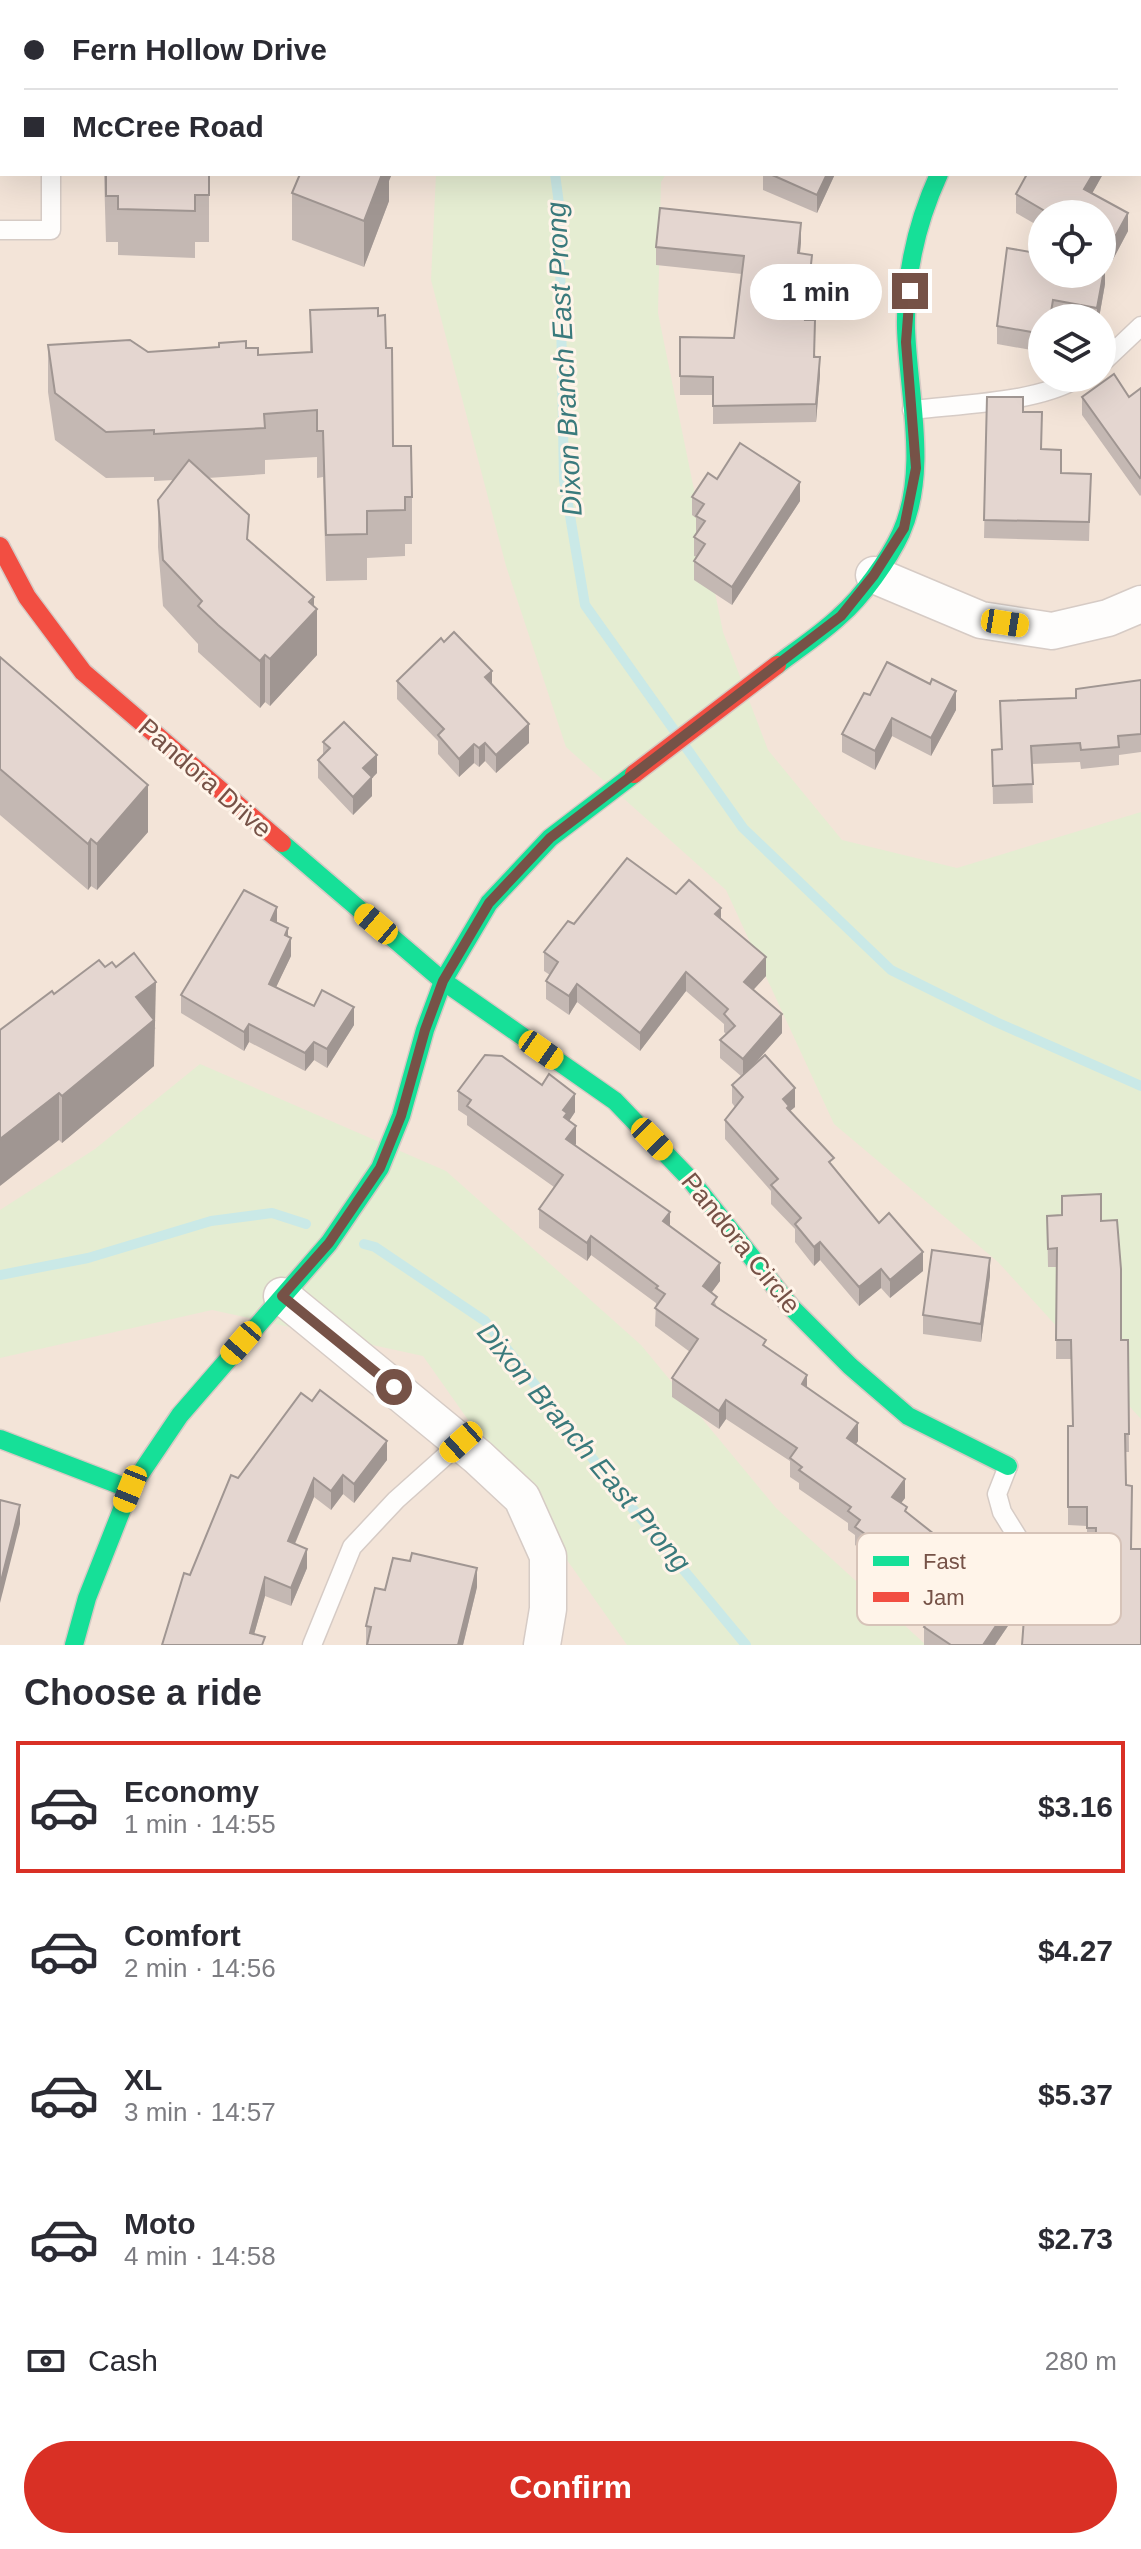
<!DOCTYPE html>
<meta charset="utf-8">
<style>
body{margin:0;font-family:Helvetica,sans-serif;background:#f7f7f7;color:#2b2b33;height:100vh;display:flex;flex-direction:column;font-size:30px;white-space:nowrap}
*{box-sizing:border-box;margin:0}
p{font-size:26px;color:#7c7c81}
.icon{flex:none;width:44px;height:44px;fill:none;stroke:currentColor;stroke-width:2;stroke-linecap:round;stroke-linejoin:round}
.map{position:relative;height:1645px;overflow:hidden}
.details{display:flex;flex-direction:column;background:#fff;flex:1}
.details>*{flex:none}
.guide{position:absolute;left:0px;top:0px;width:1142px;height:176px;box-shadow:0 8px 32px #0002;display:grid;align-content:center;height:176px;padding:0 24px;background:#fff}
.controls{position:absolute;left:1028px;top:200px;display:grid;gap:16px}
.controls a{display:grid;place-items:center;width:88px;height:88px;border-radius:50%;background:#fff;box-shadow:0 8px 32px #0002;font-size:40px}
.end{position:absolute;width:36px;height:36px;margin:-18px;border:10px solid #765247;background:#fff;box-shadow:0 0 0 4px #fff}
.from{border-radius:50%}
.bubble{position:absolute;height:56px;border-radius:28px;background:#fff;box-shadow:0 8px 32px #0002;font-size:26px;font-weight:700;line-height:56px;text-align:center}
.car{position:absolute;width:24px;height:48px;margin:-24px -12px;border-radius:10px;box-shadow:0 0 6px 2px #0007;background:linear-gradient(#f5c518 24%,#345 0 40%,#f5c518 0 76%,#345 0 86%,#f5c518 0)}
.guide b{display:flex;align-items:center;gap:28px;height:76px;font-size:30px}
.guide b+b{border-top:2px solid #e1e1e2}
.guide i{width:20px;height:20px;background:#2b2b33}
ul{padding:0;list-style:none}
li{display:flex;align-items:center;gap:24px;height:132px;margin:0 16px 12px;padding:0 8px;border:4px solid transparent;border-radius:0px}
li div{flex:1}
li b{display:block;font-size:30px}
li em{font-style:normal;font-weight:700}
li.current{border-color:#d93025}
li>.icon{width:72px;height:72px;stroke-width:1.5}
h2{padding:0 24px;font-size:36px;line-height:96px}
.pay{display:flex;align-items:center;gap:20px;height:88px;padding:0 24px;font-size:30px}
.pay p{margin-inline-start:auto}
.button{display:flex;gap:16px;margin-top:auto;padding:16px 24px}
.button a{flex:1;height:92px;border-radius:48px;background:#d93025;color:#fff;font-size:32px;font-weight:700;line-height:92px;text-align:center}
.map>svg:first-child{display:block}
.residential{fill:#f3e4d8;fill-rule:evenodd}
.green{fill:#e5edd2}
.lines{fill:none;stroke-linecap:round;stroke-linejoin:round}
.stream{stroke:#cae9e7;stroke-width:10}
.lane-casing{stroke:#d6cbc5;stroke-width:21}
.street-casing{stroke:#d6cbc5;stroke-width:39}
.fast-casing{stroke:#d6cac4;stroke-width:21}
.jam-casing{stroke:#d6cac4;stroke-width:21}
.lane{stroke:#fefdfc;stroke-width:18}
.street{stroke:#fefdfc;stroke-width:36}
.fast{stroke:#16e098;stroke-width:18}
.jam{stroke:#f24e42;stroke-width:18}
.wall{fill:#c4b8b3}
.shaded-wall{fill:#a09692}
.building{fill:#e4d6d0;stroke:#a09692;stroke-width:2}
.route{stroke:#765247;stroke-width:10}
.labels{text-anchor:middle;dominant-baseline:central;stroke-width:6;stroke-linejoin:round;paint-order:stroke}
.street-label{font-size:26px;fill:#765247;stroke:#fff4e9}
.water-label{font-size:28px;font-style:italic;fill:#3a7a7c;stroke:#fff4e9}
.key{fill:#fff4e9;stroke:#d6c3b8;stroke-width:2}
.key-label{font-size:22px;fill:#765247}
</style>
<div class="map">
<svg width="1141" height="1645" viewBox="0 0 1141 1645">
<rect width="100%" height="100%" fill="#f7efe8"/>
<path class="residential" d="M0,0H1141V1645H0ZM2,2H1140V174H2ZM1042,214H1102V274H1042ZM1042,318H1102V378H1042Z"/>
<g class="green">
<path d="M239,0H774L773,2Z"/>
<path d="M436,174H666L661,182L658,313L723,632L768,750L842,840L957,868L1141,812V1419L998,1262L834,1124L726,890L566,747L506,566L431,280Z"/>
<path d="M200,1064L446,1171L641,1345L776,1508L926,1645H627L423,1356L212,1310L0,1358V1210L95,1149Z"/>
</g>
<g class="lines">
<g class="stream">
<path d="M408,0L412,2"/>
<path d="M595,2L596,0"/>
<path d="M555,174L559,204L564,480L585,605L674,730"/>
<path d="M685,746L743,828L891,970L996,1022L1141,1086"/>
<path d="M364,1244L375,1247L485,1321L618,1491L746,1645"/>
<path d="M0,1275L88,1258L211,1221L272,1213L306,1224"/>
</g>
<defs>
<g id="lane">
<path d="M52,2L53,0"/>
<path d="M0,230H51V174"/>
<path d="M1102,363L1141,326"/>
<path d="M912,410C962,404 1036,403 1078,378"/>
<path d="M1008,1466L997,1494L1002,1512L1028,1554L1048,1599L1074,1631"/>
<path d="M312,1645L352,1547L396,1500L461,1442"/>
</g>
<g id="street">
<path d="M874,575L981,620L1052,631L1108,618L1141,604"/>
<path d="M282,1296L478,1457L522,1498L548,1556V1609L542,1645"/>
</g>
<g id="fast">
<path d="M777,665C798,649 821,634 840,616C862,597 889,559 901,533C929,470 908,394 906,328C905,275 917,222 939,174"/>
<path d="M282,843L443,981L615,1101L689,1178L791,1307L850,1366L908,1416L1008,1466"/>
<path d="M0,1439L130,1489"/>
<path d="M74,1645L87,1598L130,1489L180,1415L329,1243L380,1168L401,1116L425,1030L443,981L489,903L550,838L634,774"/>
</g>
<g id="jam">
<path d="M1032,2L1033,0"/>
<path d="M0,546L27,597L83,672L282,843"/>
<path d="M634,774L777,665"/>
</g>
</defs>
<use href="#lane" class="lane-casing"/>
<use href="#street" class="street-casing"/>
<use href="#fast" class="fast-casing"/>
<use href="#jam" class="jam-casing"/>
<use href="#lane" class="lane"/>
<use href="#street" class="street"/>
<use href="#fast" class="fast"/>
<use href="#jam" class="jam"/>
</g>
<g class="wall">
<path d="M104,174H209V242H195V258L118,255V242H106Z"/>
<path d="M763,174H835L817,213L763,190Z"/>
<path d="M1027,174H1103L1092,193L1128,231L1109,267L1102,262V214H1042V228L1016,213V194Z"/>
<path d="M389,181V201L364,267L292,240V193Z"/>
<path d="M801,242L800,253L812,273L807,320L820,375L816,422L713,424V395H680V337L734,338L742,274L656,265V247Z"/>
<path d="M1105,265V284L1099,318H1042V359L1037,351L997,344V326Z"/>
<path d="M310,310L378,316L386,348L393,446L412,497V544H405V556L367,558V580L326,581L323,477L317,478V457L265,460V474L208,478L249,541L314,606L317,655L270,706L265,702L260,708L198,652V644L163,606L158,547V500L174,480L154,481V477L106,478L55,440L48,392V345L148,352L246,348L258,355L310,352Z"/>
<path d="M1141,388V495L1140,496L1082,415V397H1129Z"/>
<path d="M987,397L1023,412L1041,449L1061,473L1091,474L1089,541L984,538Z"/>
<path d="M717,479L800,501L732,605L694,580V561L697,557L694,556V537L696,534V518L692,515V497Z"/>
<path d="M0,657L148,832L97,890L91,886L88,890L0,815Z"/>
<path d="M1141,680V752L1119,755V765L1081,769L1080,762L1032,764L1033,803L993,804L992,750L1001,749L1000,701L1076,698V689Z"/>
<path d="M397,681L492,684L529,743L496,773L485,761L479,767L474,763L459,777L438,754V741L397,699Z"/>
<path d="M870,695L956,710L931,756L892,736L875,770L842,752V734Z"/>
<path d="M323,742L377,773L372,778V796L353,815L318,778V760L323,754Z"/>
<path d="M676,894L721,919L766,976L753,990L782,1033L751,1068L795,1107L790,1111L834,1167L879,1223L923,1271L890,1298L881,1288L859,1306L820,1260L814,1266L795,1242V1229L771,1204V1191L725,1139V1120L735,1107L732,1103V1085L741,1076L720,1058V1040L726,1034L724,1032V1024L686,991L640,1051L577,1002L569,1015L546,999V981L550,975L544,971V952L574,924Z"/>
<path d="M277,923L288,936L291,956L276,987L354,1025L327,1068L314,1060L305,1071L249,1042L244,1051L181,1013V995Z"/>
<path d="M54,994L156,1028L154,1029V1066L62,1143L59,1140Z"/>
<path d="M458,1091L575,1112L569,1121L576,1144L575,1145L670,1226L720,1281L711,1293L717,1307L766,1347L807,1388L858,1441L856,1444L905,1498L901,1503L907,1513L939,1545L942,1551L1014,1617L995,1645H924V1627L928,1621L892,1592V1577L885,1571V1566L855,1545V1535L848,1530V1523L799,1489V1483L790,1477V1461L726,1419L719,1429L672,1397V1378L690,1352L655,1326L656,1303L591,1255L587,1261L539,1228V1209L554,1187L467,1125V1116L458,1110Z"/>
<path d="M1047,1216L1101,1221L1121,1340H1128L1129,1452H1125L1126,1485L1131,1549L1141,1645L1075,1624L1102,1623L1095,1595L1096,1546H1087V1526L1068,1525V1426H1073L1071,1359H1056L1057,1267H1048Z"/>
<path d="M990,1276L981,1342L923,1334V1315Z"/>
<path d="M387,1460L354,1503L343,1494L331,1510L314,1497L295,1544L307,1568L291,1606L265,1596L254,1634L265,1645L190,1575L238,1478Z"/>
<path d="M477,1587L463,1645H366V1626L385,1590Z"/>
</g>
<g class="shaded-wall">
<path d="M382,174H392L389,181V201L364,267V221Z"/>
<path d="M827,174H835L817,213V195Z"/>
<path d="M1093,174H1103L1084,208V189Z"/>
<path d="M1128,213V231L1109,267V248Z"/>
<path d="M801,223V242L798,271V253Z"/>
<path d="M812,255V273L805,338V320Z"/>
<path d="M1105,265V284L1099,318H1097V308Z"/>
<path d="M820,357V375L816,422V404Z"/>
<path d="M800,482V501L732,605V587Z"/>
<path d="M314,597V612L317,609V655L270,706V659Z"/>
<path d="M265,655V702L260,708V661Z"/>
<path d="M492,671V689L485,677Z"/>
<path d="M956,691V710L931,756V738Z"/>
<path d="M892,718V736L875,770V751Z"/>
<path d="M529,724V743L496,773V755Z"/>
<path d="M485,743V761L479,767V748Z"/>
<path d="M474,744V763L459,777V759Z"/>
<path d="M377,755V773L372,778V796L353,815V797L363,768Z"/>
<path d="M148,785V832L97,890V844Z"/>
<path d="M91,839V886L88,890V844Z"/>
<path d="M277,907V925L271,920Z"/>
<path d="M721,908V926L715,914Z"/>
<path d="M288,928V945L291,938V956L269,1002V984L285,935Z"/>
<path d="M766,957V976L744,1000V982Z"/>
<path d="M686,972V991L640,1051V1033Z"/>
<path d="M156,982L154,1066L62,1143V1096L136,997Z"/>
<path d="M577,984V1002L569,1015V996Z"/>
<path d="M354,1007V1025L327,1068V1049Z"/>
<path d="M782,1014V1033L743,1077V1059Z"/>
<path d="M249,1024V1042L244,1051V1032Z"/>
<path d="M314,1042V1060L305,1071V1053Z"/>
<path d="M795,1088V1107L789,1112L783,1099Z"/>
<path d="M59,1093V1140L0,1186V1139Z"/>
<path d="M575,1094V1112L567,1124V1132L563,1110Z"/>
<path d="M576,1126V1144L566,1157V1139Z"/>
<path d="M670,1212V1231L663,1221Z"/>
<path d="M591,1236V1255L587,1261V1243Z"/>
<path d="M820,1242V1260L814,1266V1247Z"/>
<path d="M923,1252V1271L890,1298V1280Z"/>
<path d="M990,1258V1276L981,1342V1324Z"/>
<path d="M720,1263V1281L703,1304V1286Z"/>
<path d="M881,1269V1288L859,1306V1287Z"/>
<path d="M807,1375V1393L802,1384Z"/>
<path d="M726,1400V1419L719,1429V1411Z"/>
<path d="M858,1423V1441L847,1457V1438Z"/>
<path d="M387,1441V1460L354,1503V1484Z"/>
<path d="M343,1475V1494L331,1510V1491Z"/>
<path d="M314,1478V1497L288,1560V1541Z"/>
<path d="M905,1479V1498L892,1515V1497Z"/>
<path d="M20,1505V1524L0,1603V1585Z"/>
<path d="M307,1549V1568L291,1606V1588Z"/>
<path d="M477,1568V1587L463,1645H458Z"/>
<path d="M265,1577V1596L251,1645L250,1633Z"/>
<path d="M1014,1599V1617L995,1645H983Z"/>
</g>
<g class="building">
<rect x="131" y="0" width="76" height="2"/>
<path d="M809,0H919L918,2H808Z"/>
<path d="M1141,29V155L1140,154Z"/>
<path d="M106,174H209V195H195V211L118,209V196H106Z"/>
<path d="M300,174H382L364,221L292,193Z"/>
<path d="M770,174H827L817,195Z"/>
<path d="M1027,174H1093L1084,189L1128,213L1109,248L1102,244V214H1050L1016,194Z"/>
<path d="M660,208L801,223L798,253L812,255L805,320H815L814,357H820L816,404L713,406V377L680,376V337L734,338L744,256L656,247Z"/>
<path d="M1007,248L1042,254V274H1102V265H1105L1097,308L1053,300L1050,318H1042V340L1037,333L997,326Z"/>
<path d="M378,308V316L385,315L386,348H392L393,446H411L412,497H405V510L367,511V534L326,535L323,431H317V410L264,414L265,428L154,434V430L106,432L55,393L48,345L130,340L148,352L219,347V343L246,341V348H258V355L312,352L310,310Z"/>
<path d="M1114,374L1129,397L1141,388V477L1140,478L1082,397Z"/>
<path d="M987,397H1023V412H1042L1041,449L1061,450V473L1091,474L1089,522L984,520Z"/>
<path d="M740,443L800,482L732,587L694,561L705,544L694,537L705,521L696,516L704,504L692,497L708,473L717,479Z"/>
<path d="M189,460L249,515L247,539L314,597L309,602L317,609L270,659L265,655L260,661L218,625L198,606L202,601L163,560L158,500Z"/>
<path d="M454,632L492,671L485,677L529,724L496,755L485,743L479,748L474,744L459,759L438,735L444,729L397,681L441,638L444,642Z"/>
<path d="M0,657L148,785L97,844L91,839L88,844L0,769Z"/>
<path d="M887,662L930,684L932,679L956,691L931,738L892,718L875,751L842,734L864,693L870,695Z"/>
<path d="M1141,680V734L1118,736L1119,747L1081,750L1080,743L1031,746L1033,784L993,786L992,750L1002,749L1000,701L1076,698V689Z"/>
<path d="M344,722L377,755L363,768L372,777L353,797L318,760L330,748L323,742Z"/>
<path d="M627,858L676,894L689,880L721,908L715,914L766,957L744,982L782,1014L743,1059L720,1040L735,1026L724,1014L728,1009L686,972L640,1033L577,984L569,996L546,981L558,962L544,952L568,921L574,924Z"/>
<path d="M244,890L277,907L271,920L288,928L285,935L291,938L269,984L314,1006L322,990L354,1007L327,1049L314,1042L305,1053L249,1024L244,1032L181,995Z"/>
<path d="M134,953L156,982L136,997L154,1020L62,1096L59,1093L0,1139V1030L52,991L54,994L99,960L105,967L112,962L116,967Z"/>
<path d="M485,1055L502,1056L542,1085L549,1074L575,1094L563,1110L567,1113L564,1117L576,1126L566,1139L670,1212L663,1221L720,1263L703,1286L717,1297L712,1304L766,1340L763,1345L807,1375L802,1384L858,1423L847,1438L905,1479L892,1497L907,1507L905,1511L939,1538L936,1542L942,1547L940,1550L1014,1599L983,1645H951L924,1627L937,1609L892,1574L899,1564L885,1553L887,1549L855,1527L860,1520L848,1511L851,1507L799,1470L802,1467L790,1458L797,1448L726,1400L719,1411L672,1378L698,1339L655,1308L665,1294L656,1288L658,1286L591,1236L587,1243L539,1209L563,1175L467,1106L471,1100L458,1091Z"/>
<path d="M765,1055L795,1088L783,1099L789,1106L787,1108L834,1158L829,1162L879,1223L889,1213L923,1252L890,1280L881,1269L859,1287L820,1242L814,1247L795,1224L801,1218L771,1185L778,1179L725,1120L743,1097L732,1085Z"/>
<path d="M1101,1194V1221L1117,1220L1121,1269V1340H1128L1129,1434H1125L1126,1485L1132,1486L1131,1549H1141V1645H1022L1024,1618L1065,1621L1075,1624L1082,1622L1106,1623L1095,1576L1096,1528H1087V1507H1068V1426H1073L1071,1340H1056L1057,1248L1048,1249L1047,1216L1062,1215V1196Z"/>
<path d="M932,1250L990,1258L981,1324L923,1315Z"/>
<path d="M320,1390L387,1441L354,1484L343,1475L331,1491L314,1478L288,1541L307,1549L291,1588L265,1577L250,1633L265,1637L262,1645H162L184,1573L190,1575L231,1475L238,1478L301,1393L312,1401Z"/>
<path d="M0,1500L20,1505L0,1585Z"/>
<path d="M412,1553L477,1568L458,1645H367L371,1627L366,1626L375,1588L385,1590L393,1558L410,1561Z"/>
</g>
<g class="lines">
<path class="route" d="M394,1387L282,1296L329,1243L380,1168L401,1116L425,1030L443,981L489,903L550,838L841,616L874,575L904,528L916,468L906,342L910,291"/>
</g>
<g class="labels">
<g class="street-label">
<text transform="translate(205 778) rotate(41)">Pandora Drive</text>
<text transform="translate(741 1243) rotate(51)">Pandora Circle</text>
</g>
<g class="water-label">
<text transform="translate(564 359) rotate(-93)">Dixon Branch East Prong</text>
<text transform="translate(584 1447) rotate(50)">Dixon Branch East Prong</text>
</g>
</g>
<rect x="857" y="1533" width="264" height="92" rx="12" class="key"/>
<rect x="873" y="1556" width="36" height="10" fill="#16e098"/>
<rect x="873" y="1592" width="36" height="10" fill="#f24e42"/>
<g class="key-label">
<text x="923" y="1569">Fast</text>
<text x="923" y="1605">Jam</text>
</g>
</svg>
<div class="controls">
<a><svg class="icon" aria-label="locate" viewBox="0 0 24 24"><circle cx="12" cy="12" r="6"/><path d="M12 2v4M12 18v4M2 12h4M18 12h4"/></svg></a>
<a><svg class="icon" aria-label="layers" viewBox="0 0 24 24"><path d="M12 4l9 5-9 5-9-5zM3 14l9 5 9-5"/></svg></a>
</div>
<i class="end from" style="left:394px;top:1387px"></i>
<i class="end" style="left:910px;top:291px"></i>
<div class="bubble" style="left:750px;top:264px;width:132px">1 min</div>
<i class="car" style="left:1005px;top:623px;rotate:99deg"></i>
<i class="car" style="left:376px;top:924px;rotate:310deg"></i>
<i class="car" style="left:541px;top:1050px;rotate:125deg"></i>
<i class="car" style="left:652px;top:1139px;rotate:136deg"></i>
<i class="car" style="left:241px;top:1343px;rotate:221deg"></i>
<i class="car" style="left:461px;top:1442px;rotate:228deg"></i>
<i class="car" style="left:130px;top:1489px;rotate:202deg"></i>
<div class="guide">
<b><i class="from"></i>Fern Hollow Drive</b>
<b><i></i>McCree Road</b>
</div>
</div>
<section class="details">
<h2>Choose a ride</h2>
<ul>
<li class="current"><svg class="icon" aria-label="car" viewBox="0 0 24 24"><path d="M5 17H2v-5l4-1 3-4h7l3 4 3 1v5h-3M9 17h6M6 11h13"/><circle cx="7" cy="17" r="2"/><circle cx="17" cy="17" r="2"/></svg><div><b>Economy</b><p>1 min · 14:55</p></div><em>$3.16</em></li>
<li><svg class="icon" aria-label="car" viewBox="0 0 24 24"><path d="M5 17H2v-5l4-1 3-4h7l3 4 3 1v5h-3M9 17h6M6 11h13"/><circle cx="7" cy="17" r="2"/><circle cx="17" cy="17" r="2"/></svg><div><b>Comfort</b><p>2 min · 14:56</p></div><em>$4.27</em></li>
<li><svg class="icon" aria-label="car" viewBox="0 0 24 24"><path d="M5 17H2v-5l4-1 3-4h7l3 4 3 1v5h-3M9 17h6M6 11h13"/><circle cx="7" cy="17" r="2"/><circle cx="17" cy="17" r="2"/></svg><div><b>XL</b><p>3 min · 14:57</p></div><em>$5.37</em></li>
<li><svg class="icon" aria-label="car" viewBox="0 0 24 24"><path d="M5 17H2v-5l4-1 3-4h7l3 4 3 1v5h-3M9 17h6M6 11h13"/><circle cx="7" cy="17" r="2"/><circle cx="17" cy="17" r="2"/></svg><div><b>Moto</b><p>4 min · 14:58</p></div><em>$2.73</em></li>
</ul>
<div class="pay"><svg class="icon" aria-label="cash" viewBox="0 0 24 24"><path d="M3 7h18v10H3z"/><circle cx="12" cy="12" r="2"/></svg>Cash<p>280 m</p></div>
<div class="button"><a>Confirm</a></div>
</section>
